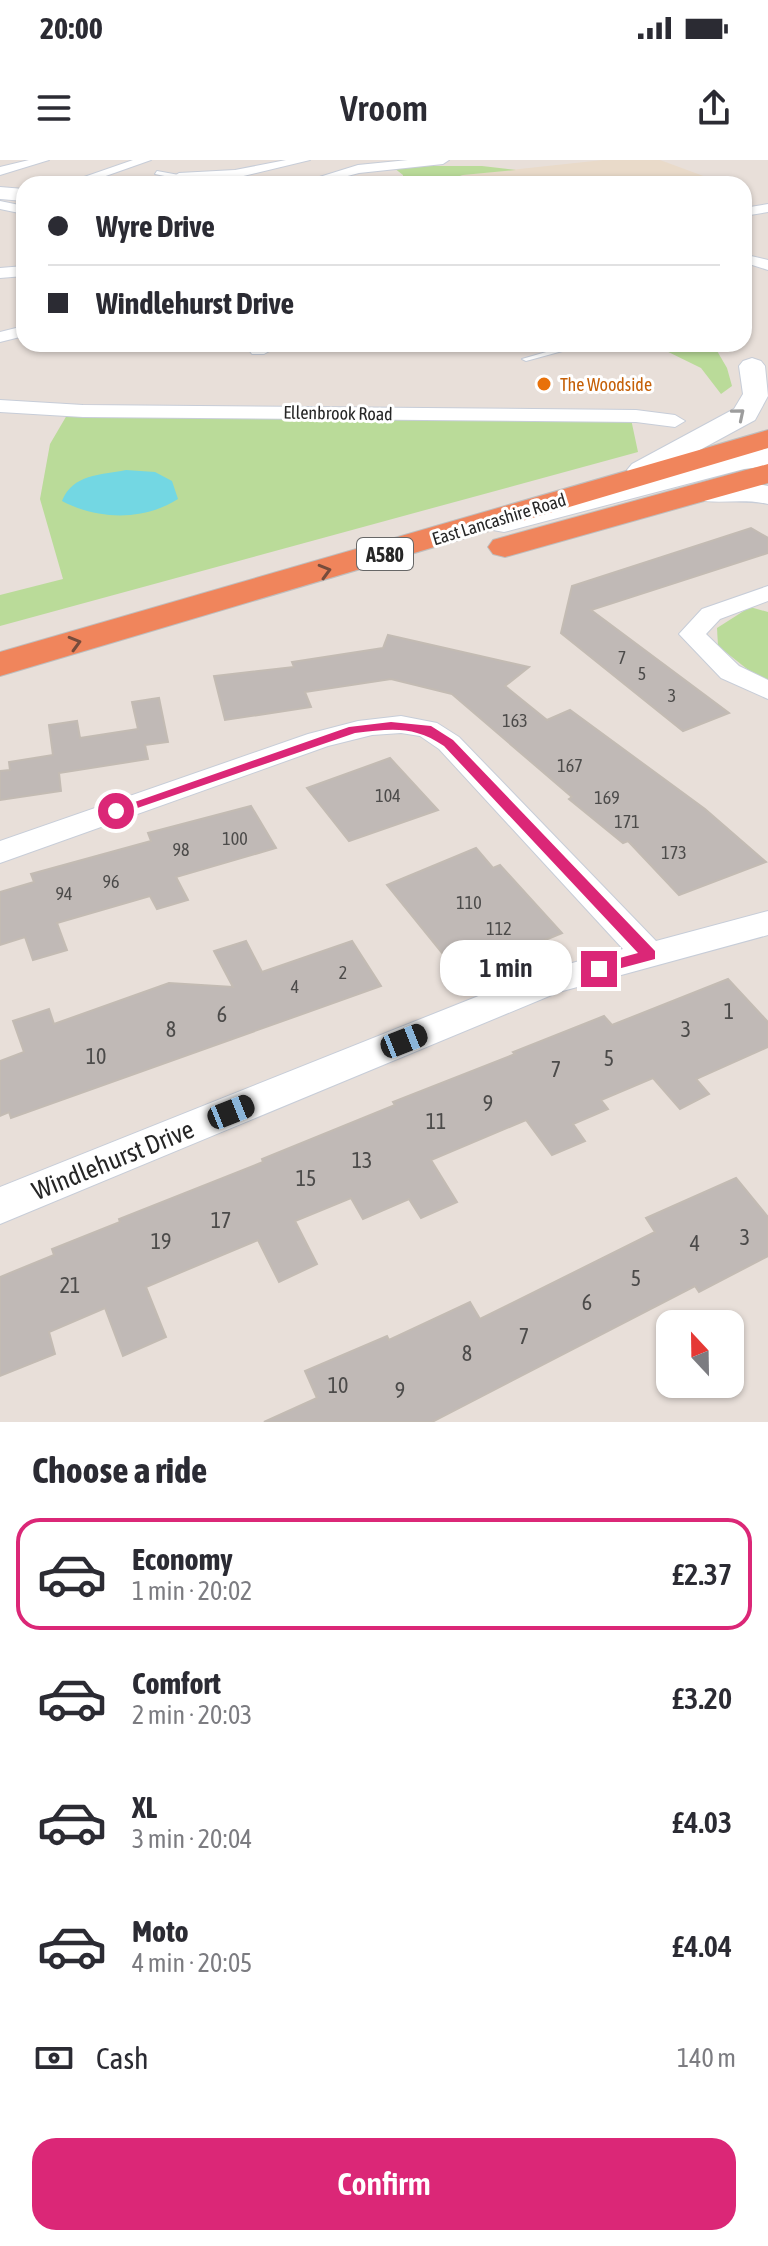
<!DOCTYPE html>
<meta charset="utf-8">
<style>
body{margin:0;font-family:"Asap Condensed",sans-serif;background:#f2f2f3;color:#2b2b33;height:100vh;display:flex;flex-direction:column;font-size:30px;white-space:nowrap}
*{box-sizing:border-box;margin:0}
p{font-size:26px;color:#7c7c81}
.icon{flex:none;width:44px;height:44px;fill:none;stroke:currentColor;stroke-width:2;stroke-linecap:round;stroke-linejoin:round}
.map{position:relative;height:1262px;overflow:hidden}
.details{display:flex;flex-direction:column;background:#fff;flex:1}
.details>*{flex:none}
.guide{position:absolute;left:16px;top:16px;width:736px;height:176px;border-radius:24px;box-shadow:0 2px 6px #0004;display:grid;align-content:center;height:176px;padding:0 32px;background:#fff}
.needle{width:52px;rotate:338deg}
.controls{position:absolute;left:656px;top:1150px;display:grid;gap:16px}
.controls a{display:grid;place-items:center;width:88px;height:88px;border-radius:16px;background:#fff;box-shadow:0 2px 6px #0004;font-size:40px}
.end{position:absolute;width:36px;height:36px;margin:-18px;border:10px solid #db2777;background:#fff;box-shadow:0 0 0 4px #fff}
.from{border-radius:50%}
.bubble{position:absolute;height:56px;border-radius:24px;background:#fff;box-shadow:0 2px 6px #0004;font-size:26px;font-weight:600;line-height:56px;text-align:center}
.car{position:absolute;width:24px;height:48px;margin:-24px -12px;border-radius:10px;box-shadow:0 0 6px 2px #0007;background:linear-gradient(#222 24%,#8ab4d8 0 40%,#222 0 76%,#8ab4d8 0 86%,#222 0)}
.guide b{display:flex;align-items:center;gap:28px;height:76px;font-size:30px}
.guide b+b{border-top:2px solid #e1e1e2}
.guide i{width:20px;height:20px;background:#2b2b33}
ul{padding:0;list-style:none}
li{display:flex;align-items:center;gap:24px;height:112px;margin:0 16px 12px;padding:0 16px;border:4px solid transparent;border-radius:24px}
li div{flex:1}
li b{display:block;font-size:30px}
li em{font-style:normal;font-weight:600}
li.active{border-color:#db2777}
li>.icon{width:72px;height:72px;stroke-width:1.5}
h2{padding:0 32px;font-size:36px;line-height:96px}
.pay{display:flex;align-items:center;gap:20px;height:88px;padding:0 32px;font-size:30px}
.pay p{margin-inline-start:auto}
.cta{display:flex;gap:16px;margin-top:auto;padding:16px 32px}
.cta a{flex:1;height:92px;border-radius:24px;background:#db2777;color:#fff;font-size:32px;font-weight:600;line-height:92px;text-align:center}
.status{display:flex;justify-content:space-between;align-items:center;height:56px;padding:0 40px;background:#fff;direction:ltr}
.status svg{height:22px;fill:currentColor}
header{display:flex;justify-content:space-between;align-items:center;height:104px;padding:0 32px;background:#fff;font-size:36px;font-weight:600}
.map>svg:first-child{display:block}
.education{fill:#e9dac9}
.green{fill:#badb99}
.water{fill:#73d7e3}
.building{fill:#c0b9b6;stroke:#c3bbb3;stroke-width:2}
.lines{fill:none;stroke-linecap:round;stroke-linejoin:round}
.lane-casing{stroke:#c7cdd8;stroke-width:2}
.street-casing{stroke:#c7cdd8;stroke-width:2}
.secondary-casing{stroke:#c7cdd8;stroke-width:2}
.highway-casing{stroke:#bebebe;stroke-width:2}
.lane{fill:#fff;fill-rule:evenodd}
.street{fill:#fff;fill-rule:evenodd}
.secondary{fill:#fff;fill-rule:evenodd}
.highway{fill:#f0855c;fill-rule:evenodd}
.oneway{stroke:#9d9d9d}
.oneway2{stroke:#774c3c}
.route{fill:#db2777}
.food-dot{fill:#e8710a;stroke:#fff;stroke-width:3}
.labels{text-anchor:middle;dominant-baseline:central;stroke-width:6;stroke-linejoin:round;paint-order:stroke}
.far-food-label{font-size:18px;fill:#c56008;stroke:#fff;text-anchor:start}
.far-street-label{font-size:18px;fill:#262626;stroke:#fff}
.number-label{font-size:18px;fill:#4c4b4a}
.shield{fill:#fff;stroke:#676767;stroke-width:2}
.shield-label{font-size:20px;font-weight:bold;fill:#262626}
.near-number-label{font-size:22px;fill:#4c4b4a}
.near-street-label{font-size:26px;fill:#262626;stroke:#fff}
</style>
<div class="status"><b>20:00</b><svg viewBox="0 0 49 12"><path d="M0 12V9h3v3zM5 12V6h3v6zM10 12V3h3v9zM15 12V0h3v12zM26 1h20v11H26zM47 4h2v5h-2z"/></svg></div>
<header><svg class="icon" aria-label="menu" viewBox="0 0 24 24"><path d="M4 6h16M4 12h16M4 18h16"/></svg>Vroom<svg class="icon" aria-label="share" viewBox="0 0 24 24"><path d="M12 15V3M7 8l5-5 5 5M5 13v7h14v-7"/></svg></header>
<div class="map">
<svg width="768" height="1262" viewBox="0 0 768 1262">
<rect width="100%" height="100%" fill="#e8dfd9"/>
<path class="education" d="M603,0H660L725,24H448L463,15Z"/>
<g class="green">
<path d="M414,6H482L516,10L463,15L435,24H318L335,21L403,20V15L394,8Z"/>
<path d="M652,184H713L727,208L732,226L721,234L701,208Z"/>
<path d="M67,255L631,259L638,292L0,466V435L63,419L40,339L50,284Z"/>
<path d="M750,447L768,452V521L761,520L718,486L717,468Z"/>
</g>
<path class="water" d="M126,310L155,312L172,321L178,339C144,361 98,360 62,341C73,314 100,315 126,310Z"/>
<g class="building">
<path d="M751,368L768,378V393L591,450L729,553L683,571L561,473L572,426Z"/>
<path d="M388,475L529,507L505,526L547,560L570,550L705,649L766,702L679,735L628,681L623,683L569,639L572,637L452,534L391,519L305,532L311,547L225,560L214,516L294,507L292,502L383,488Z"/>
<path d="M159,538L168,582L145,585L148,599L59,613L61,631L0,640V611L10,610L9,602L53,595L49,565L77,561L80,578L138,569L132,542Z"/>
<path d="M390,598L438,650L349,681L307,628Z"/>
<path d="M251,646L276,688L176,717L188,740L157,749L150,736L57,763L67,790L33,800L25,777L0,785V732L34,722L31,714L151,681L148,673Z"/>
<path d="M476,688L493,708L500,705L562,773L497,800L484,785L461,794L458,790L443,794L387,725Z"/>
<path d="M246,781L262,812L352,781L381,826L11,958L9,952L0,956V901L24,892L13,861L49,849L54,864L169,823L233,827L214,791Z"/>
<path d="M728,819L768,862V887L696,919L709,934L680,949L653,918L601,940L608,949L573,964L585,981L552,995L526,960L431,1000L457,1042L421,1058L409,1039L363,1059L351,1038L295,1061L317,1104L279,1122L258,1080L146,1127L166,1177L123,1196L105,1148L49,1172L55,1194L0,1216V1117L54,1095L52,1089L120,1062L119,1059L263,1002L262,999L395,945L393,942L515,894L513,892L604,856L612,865Z"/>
<path d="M736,1018L768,1057V1096L699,1132L695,1126L432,1262H264L317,1238L305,1211L387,1176L389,1180L470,1142L480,1159L655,1072L646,1058Z"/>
</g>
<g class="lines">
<defs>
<g id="lane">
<path d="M157,11L179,15L182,17L179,19L155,14Z"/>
<path d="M206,18L208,19L211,24H205L203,20Z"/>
<path d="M574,184H588L526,201L522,199Z"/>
</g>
<g id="street">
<path d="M29,0H49L0,15V7Z"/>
<path d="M133,0H151L83,24H64Z"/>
<path d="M286,0H310L235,18L179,21L173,17L179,13L235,10Z"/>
<path d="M408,0H449L443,4L359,13L317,24H297L358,5Z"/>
<path d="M0,41L24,46V54L0,49Z"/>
<path d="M768,44V52L744,56V48Z"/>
<path d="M751,96L768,100V110L746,103V97Z"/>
<path d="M24,106V116L0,118V108Z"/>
<path d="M24,166V176L0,182V172Z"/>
<path d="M258,184H282L264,194H252L249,190Z"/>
<path d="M0,240L83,245L636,250L675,255L685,261L675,267L636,262L83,257L0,252Z"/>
<path d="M768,426V441L720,459L706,474L739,506L768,520V539L721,518L679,474L702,449Z"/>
<path d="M401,556L437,563L459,577L656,781L768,751V775L559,832L0,1064V1027L536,813L623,789L439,589L420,576L401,573L372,575L328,586L0,703V681L308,574L358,561Z"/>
</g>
<g id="secondary">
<path d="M0,27L24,29V41L0,39Z"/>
<path d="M752,198L761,201L765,206L768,236L755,260L652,316L642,319L632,316L627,310L632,304L734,249L743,234L739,206L743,201Z"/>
<path d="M768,288V306L744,309L504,372L493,370L488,363L493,356L741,292Z"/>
<path d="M745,321L768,326V344C742,338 717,345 692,339L688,333L692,327Z"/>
</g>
<g id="highway">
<path d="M768,270V288L0,516V492Z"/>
<path d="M768,304V323L505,397L493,394L488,387L493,380Z"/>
</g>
</defs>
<use href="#lane" class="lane-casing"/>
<use href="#street" class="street-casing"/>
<use href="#secondary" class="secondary-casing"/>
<use href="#highway" class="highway-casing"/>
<use href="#lane" class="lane"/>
<use href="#street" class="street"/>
<use href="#secondary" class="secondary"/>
<use href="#highway" class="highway"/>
</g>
<defs><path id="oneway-chevron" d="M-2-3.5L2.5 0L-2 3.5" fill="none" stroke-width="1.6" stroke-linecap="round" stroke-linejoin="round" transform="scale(2)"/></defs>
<use class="oneway" href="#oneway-chevron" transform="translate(739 254) rotate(-40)"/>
<g class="oneway2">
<use href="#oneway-chevron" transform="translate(325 411) rotate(-16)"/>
<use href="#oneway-chevron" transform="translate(75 483) rotate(-16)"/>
</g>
<path class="route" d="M391,562L431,566L453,580L655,791V799L599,814L594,813V805L638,793L444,586C413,565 391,569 355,573L120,654L116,655L109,651L349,567Z"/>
<circle class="food-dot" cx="544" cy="224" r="8"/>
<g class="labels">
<g class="far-food-label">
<text x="560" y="224">The Woodside</text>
</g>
<g class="far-street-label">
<text transform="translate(338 253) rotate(1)">Ellenbrook Road</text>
<text transform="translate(499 359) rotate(-17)">East Lancashire Road</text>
</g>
<g class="number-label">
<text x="622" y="497">7</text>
<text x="642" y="513">5</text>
<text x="672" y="535">3</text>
<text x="515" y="560">163</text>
<text x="570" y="605">167</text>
<text x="388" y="635">104</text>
<text x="607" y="637">169</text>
<text x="627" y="661">171</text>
<text x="235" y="678">100</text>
<text x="181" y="689">98</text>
<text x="674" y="692">173</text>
<text x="111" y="721">96</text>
<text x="64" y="733">94</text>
<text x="469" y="742">110</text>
<text x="499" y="768">112</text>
<text x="343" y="812">2</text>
<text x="295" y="826">4</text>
</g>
<rect class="shield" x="357" y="378" width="56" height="32" rx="6"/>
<g class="shield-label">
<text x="385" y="394">A580</text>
</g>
<g class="near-number-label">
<text x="729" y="851">1</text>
<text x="222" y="854">6</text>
<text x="171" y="869">8</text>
<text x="686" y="869">3</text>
<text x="96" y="896">10</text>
<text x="609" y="898">5</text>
<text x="556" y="909">7</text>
<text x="488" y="943">9</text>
<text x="436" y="961">11</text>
<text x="362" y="1000">13</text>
<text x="306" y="1018">15</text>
<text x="221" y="1060">17</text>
<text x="745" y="1077">3</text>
<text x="161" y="1081">19</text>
<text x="695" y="1083">4</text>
<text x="636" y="1118">5</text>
<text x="70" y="1125">21</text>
<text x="587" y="1142">6</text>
<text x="524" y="1176">7</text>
<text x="467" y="1193">8</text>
<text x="338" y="1225">10</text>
<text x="400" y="1230">9</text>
</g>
<g class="near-street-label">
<text transform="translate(113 1000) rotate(-22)">Windlehurst Drive</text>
</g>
</g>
</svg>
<div class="controls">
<a><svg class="needle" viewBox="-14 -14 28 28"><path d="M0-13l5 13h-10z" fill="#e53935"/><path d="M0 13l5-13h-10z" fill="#7c7c81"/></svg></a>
</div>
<i class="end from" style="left:116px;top:651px"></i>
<i class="end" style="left:599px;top:809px"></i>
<div class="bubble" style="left:440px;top:780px;width:132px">1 min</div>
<i class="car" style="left:404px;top:881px;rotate:68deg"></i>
<i class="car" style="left:231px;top:952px;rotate:68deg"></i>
<div class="guide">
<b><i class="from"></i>Wyre Drive</b>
<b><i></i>Windlehurst Drive</b>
</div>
</div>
<section class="details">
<h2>Choose a ride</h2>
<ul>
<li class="active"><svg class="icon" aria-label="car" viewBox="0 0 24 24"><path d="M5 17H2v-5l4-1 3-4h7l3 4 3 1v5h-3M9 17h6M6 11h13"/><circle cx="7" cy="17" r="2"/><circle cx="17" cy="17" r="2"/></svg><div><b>Economy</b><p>1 min · 20:02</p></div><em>£2.37</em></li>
<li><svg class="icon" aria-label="car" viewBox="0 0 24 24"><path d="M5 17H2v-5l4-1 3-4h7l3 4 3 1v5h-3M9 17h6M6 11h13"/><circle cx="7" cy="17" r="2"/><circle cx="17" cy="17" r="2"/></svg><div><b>Comfort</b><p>2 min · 20:03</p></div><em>£3.20</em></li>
<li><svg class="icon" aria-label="car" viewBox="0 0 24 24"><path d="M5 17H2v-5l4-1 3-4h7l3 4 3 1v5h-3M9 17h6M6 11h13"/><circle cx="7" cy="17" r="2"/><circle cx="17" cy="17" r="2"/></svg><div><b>XL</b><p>3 min · 20:04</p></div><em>£4.03</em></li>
<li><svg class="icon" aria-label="car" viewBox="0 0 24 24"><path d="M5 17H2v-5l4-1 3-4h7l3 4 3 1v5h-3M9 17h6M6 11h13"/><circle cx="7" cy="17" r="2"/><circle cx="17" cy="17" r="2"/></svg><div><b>Moto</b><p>4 min · 20:05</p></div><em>£4.04</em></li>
</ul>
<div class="pay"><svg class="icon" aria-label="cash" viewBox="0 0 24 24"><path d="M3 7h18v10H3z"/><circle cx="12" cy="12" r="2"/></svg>Cash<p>140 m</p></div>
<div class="cta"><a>Confirm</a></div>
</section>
